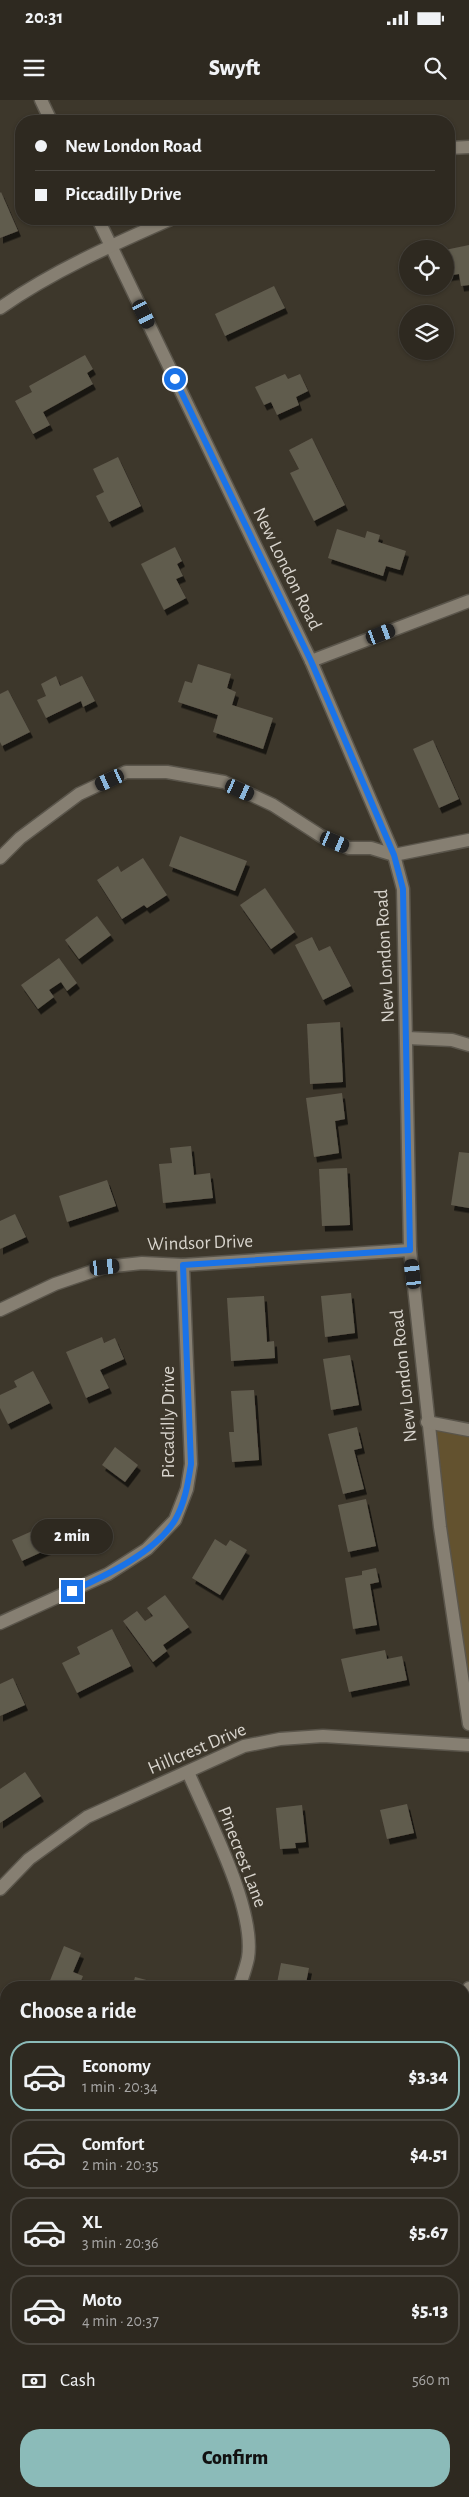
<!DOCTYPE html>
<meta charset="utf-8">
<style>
body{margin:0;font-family:"Alegreya Sans",sans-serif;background:#363129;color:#f1f3f6;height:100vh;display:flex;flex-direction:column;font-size:19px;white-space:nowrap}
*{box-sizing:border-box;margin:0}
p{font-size:16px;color:#a7a6a5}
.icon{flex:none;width:28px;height:28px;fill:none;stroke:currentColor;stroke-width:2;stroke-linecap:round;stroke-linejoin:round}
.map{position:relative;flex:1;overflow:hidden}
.sheet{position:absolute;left:0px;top:1881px;width:470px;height:516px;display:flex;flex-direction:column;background:#2e2920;border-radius:20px 20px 0 0;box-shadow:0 1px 4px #0004,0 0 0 1px #49453e}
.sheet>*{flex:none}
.top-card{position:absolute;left:15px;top:15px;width:440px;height:110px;border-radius:20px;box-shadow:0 1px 4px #0004,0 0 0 1px #49453e;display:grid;align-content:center;height:110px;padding:0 20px;background:#2e2920}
.buttons{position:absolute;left:399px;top:140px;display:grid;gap:10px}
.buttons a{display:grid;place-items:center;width:55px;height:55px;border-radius:50%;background:#2e2920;box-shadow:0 1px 4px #0004,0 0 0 1px #49453e;font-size:25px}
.end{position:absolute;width:22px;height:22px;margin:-11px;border:6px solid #1a73e8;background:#fff;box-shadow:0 0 0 2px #fff}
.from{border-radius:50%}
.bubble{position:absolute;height:35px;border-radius:18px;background:#2e2920;box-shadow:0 1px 4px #0004,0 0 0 1px #49453e;font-size:16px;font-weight:800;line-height:35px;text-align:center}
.car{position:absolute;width:15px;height:30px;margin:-15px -8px;border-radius:6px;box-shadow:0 0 4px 1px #0007;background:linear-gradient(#222 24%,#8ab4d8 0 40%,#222 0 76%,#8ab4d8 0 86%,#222 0)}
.top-card b{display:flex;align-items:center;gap:18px;height:48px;font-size:19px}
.top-card b+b{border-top:1px solid #49453e}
.top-card i{width:12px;height:12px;background:#f1f3f6}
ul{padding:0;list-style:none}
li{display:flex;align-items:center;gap:15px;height:70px;margin:0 10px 8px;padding:0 10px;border:2px solid #49453e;border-radius:20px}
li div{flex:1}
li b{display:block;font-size:19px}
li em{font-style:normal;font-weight:800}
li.on{border-color:#8bbbb9}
li>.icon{width:45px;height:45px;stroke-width:1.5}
h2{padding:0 20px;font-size:22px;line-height:60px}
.pay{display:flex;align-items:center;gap:12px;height:55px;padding:0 20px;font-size:19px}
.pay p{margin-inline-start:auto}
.cta{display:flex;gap:10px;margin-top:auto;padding:10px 20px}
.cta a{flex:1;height:58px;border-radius:20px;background:#8bbbb9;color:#111;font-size:20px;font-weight:800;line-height:58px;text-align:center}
.status{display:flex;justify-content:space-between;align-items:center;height:35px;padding:0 25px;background:#2e2920;direction:ltr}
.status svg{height:14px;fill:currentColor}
header{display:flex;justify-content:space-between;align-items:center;height:65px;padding:0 20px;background:#2e2920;font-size:22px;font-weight:800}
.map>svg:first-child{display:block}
.green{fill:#63522f}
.building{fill:#615b4e;filter:url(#shadow)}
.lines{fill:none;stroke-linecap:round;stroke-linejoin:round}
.minor-casing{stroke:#5a554b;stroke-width:15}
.major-casing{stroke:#5a554b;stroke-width:15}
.minor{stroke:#867f72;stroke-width:12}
.major{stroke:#ab8b3d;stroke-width:12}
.route{stroke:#1a73e8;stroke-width:6}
.labels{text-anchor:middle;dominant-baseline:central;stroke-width:5;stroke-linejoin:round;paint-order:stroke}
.street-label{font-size:19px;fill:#d8d4cd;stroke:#3d372b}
</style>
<div class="status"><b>20:31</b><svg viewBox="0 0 49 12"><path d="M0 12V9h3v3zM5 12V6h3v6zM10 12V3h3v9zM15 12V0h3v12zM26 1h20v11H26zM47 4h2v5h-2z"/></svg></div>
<header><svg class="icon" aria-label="menu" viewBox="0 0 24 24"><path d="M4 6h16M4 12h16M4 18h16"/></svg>Swyft<svg class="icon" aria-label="search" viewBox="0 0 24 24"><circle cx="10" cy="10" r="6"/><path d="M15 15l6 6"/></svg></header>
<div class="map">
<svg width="469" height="2397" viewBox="0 0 469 2397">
<defs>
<filter id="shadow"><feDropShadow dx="3" dy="5.5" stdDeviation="0" flood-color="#0009"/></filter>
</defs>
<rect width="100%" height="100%" fill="#3d372b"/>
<path class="green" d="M427,1322L469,1330V1624Z"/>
<g class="building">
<path d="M1,92L18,131L0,138V93Z"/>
<path d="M469,145V185L461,186L459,174L445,176V150Z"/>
<path d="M274,186L285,208L225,236L215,214Z"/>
<path d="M85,255L93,269L87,273L93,284L43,312L50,325L33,334L15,301L32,292L29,286Z"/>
<path d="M285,274L288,279L300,274L308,291L296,297L299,305L277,315L271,302L264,305L255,287Z"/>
<path d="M312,338L345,405L314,421L290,373L299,369L289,350Z"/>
<path d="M118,357L141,406L109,422L96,396L104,392L93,369Z"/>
<path d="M337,429L365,438L367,431L380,435L378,442L406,451L400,470L386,466L383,476L328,458Z"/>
<path d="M175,447L182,461L177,464L183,476L176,479L186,498L164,510L141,464Z"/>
<path d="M198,564L231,574L227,588L236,592L232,605L273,618L263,649L213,632L218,615L178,602L185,581L192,583Z"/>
<path d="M56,576L60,586L82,576L95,601L83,607L81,601L46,618L37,600L46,596L41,584Z"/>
<path d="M8,590L30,632L2,646L0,642V594Z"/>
<path d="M433,640L459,699L439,708L413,649Z"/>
<path d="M180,736L247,761L235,791L169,766Z"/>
<path d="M143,758L167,795L147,808L144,805L122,819L97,780L118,766L121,772Z"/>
<path d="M265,788L295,832L271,849L240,805Z"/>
<path d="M97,816L111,835L79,859L65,840Z"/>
<path d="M312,837L319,851L330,846L351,886L323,900L295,845Z"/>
<path d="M59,858L77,883L67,891L61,882L49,890L54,897L38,909L21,885Z"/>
<path d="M340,922L343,982L310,984L307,924Z"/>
<path d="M342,993L345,1019L335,1021L339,1053L314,1057L306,998Z"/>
<path d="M191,1046L194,1075L210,1073L213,1098L163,1103L159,1064L172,1063L170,1048Z"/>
<path d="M459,1052L469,1053V1108L451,1105Z"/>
<path d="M347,1068L350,1125L322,1126L319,1069Z"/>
<path d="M107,1080L116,1106L67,1122L59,1096Z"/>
<path d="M15,1114L26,1137L0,1149V1121Z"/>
<path d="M351,1193L355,1233L325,1237L321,1196Z"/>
<path d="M264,1196L267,1242L274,1241L275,1258L231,1261L227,1198Z"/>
<path d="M102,1237L104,1243L115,1238L124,1259L100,1270L109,1288L86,1298L66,1252Z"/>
<path d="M350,1255L359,1305L331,1310L323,1259Z"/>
<path d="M33,1271L50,1303L8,1324L0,1308V1295L17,1287L14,1281Z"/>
<path d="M254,1290L259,1360L232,1362L229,1332H234L231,1291Z"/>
<path d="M357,1327L362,1348L354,1350L364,1389L343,1394L328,1334Z"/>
<path d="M115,1347L138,1365L125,1382L102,1365Z"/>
<path d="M366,1399L376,1446L348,1452L338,1405Z"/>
<path d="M57,1420L60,1427L51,1431L57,1445L22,1461L12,1440Z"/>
<path d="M215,1439L226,1446L230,1440L247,1450L220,1495L192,1478Z"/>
<path d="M376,1468L379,1482L370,1484L377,1525L353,1529L345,1478L362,1475V1471Z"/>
<path d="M165,1495L189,1527L163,1545L167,1551L153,1562L123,1521L137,1511L145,1521L153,1516L147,1508Z"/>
<path d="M112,1529L131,1566L77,1593L62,1563L80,1554L77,1547Z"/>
<path d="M385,1550L387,1559L402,1556L407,1580L349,1592L341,1559Z"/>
<path d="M13,1578L25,1605L0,1616V1584Z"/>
<path d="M25,1672L41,1696L0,1723V1689Z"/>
<path d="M407,1704L414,1733L387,1739L380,1710Z"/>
<path d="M302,1705L306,1742L295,1743L296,1748L280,1749L276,1708Z"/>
<path d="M64,1846L81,1853L73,1872L83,1876L78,1888H47Z"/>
<path d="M281,1863L309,1868L305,1888H276Z"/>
<path d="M135,1877L154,1882L152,1888H132Z"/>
<path d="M6,2098V2121L0,2122V2099Z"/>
</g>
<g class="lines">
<defs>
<g id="minor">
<path d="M41,0L51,21"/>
<path d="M449,48L469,47"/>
<path d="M98,119L311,561L394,755L403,789L410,1150L440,1427L469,1624"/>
<path d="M0,208C53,171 112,145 171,119"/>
<path d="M311,561L469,501"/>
<path d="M0,758L20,738L79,694L126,672H167L224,682L273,705L321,736L349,748H371L394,755L469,740"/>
<path d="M407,938L452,940L469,945"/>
<path d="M0,1210L55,1184L105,1167L142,1163L183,1165L410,1150"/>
<path d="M427,1322L469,1330"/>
<path d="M0,1523L108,1474L147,1449L175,1420L187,1389L191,1364L183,1165"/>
<path d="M188,1672C208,1719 256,1809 248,1858C246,1868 242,1878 239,1888"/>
<path d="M0,1789L29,1759L87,1717L244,1646L280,1639L323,1636L469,1645"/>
<path d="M464,1985L469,1888"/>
<path d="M464,2139L465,2172"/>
<path d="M0,2344L6,2358"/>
</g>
<g id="major">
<path d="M465,2172L469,2176"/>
<path d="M464,2209L469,2207"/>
<path d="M464,2253L469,2254"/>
<path d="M0,2397L13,2391"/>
</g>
</defs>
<use href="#minor" class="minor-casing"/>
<use href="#major" class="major-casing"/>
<use href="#minor" class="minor"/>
<use href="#major" class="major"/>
</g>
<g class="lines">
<path class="route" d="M72,1491C105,1476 156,1452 175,1420C185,1403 188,1383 191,1364L183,1165L410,1150L403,789L394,755L311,561L175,279"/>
</g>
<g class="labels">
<g class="street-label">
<text transform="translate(287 469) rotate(64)">New London Road</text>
<text transform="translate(385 856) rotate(-93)">New London Road</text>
<text transform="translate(200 1143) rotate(-2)">Windsor Drive</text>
<text transform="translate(404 1276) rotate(-96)">New London Road</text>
<text transform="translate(168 1322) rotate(-90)">Piccadilly Drive</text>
<text transform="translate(197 1649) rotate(-23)">Hillcrest Drive</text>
<text transform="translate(242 1757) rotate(69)">Pinecrest Lane</text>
</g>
</g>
</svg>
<div class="buttons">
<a><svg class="icon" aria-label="locate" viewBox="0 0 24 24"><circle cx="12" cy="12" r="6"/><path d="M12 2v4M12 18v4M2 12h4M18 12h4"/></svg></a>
<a><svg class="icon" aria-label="layers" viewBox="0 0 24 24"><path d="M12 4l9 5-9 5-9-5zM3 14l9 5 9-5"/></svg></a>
</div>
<i class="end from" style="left:175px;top:279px"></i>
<i class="end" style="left:72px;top:1491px"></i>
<div class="bubble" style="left:31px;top:1419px;width:82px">2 min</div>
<i class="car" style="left:144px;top:214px;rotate:154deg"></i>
<i class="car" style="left:381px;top:534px;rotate:69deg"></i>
<i class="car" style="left:110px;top:680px;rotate:245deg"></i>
<i class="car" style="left:240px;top:690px;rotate:114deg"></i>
<i class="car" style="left:335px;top:742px;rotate:113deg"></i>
<i class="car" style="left:105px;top:1167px;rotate:84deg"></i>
<i class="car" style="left:413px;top:1174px;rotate:353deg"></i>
<div class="top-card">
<b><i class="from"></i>New London Road</b>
<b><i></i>Piccadilly Drive</b>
</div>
<section class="sheet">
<h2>Choose a ride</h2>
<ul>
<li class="on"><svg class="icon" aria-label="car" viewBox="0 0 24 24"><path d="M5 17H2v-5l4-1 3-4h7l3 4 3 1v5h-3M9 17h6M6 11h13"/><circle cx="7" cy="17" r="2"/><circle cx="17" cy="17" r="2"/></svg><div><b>Economy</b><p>1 min · 20:34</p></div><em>$3.34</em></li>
<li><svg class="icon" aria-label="car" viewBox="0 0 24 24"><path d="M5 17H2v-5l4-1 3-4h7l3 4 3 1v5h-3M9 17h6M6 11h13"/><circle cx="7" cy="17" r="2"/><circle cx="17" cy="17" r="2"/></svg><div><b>Comfort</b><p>2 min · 20:35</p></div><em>$4.51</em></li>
<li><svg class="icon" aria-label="car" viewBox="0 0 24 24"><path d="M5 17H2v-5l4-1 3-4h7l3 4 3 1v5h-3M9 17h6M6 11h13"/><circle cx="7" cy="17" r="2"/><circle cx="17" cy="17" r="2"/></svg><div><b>XL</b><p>3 min · 20:36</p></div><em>$5.67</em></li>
<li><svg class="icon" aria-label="car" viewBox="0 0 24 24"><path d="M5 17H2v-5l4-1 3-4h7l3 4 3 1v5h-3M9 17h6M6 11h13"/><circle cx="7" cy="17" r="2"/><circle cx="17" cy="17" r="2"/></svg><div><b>Moto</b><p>4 min · 20:37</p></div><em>$5.13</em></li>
</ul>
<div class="pay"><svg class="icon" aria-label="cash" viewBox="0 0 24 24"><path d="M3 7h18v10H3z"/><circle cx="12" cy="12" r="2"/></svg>Cash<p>560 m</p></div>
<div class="cta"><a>Confirm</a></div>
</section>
</div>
